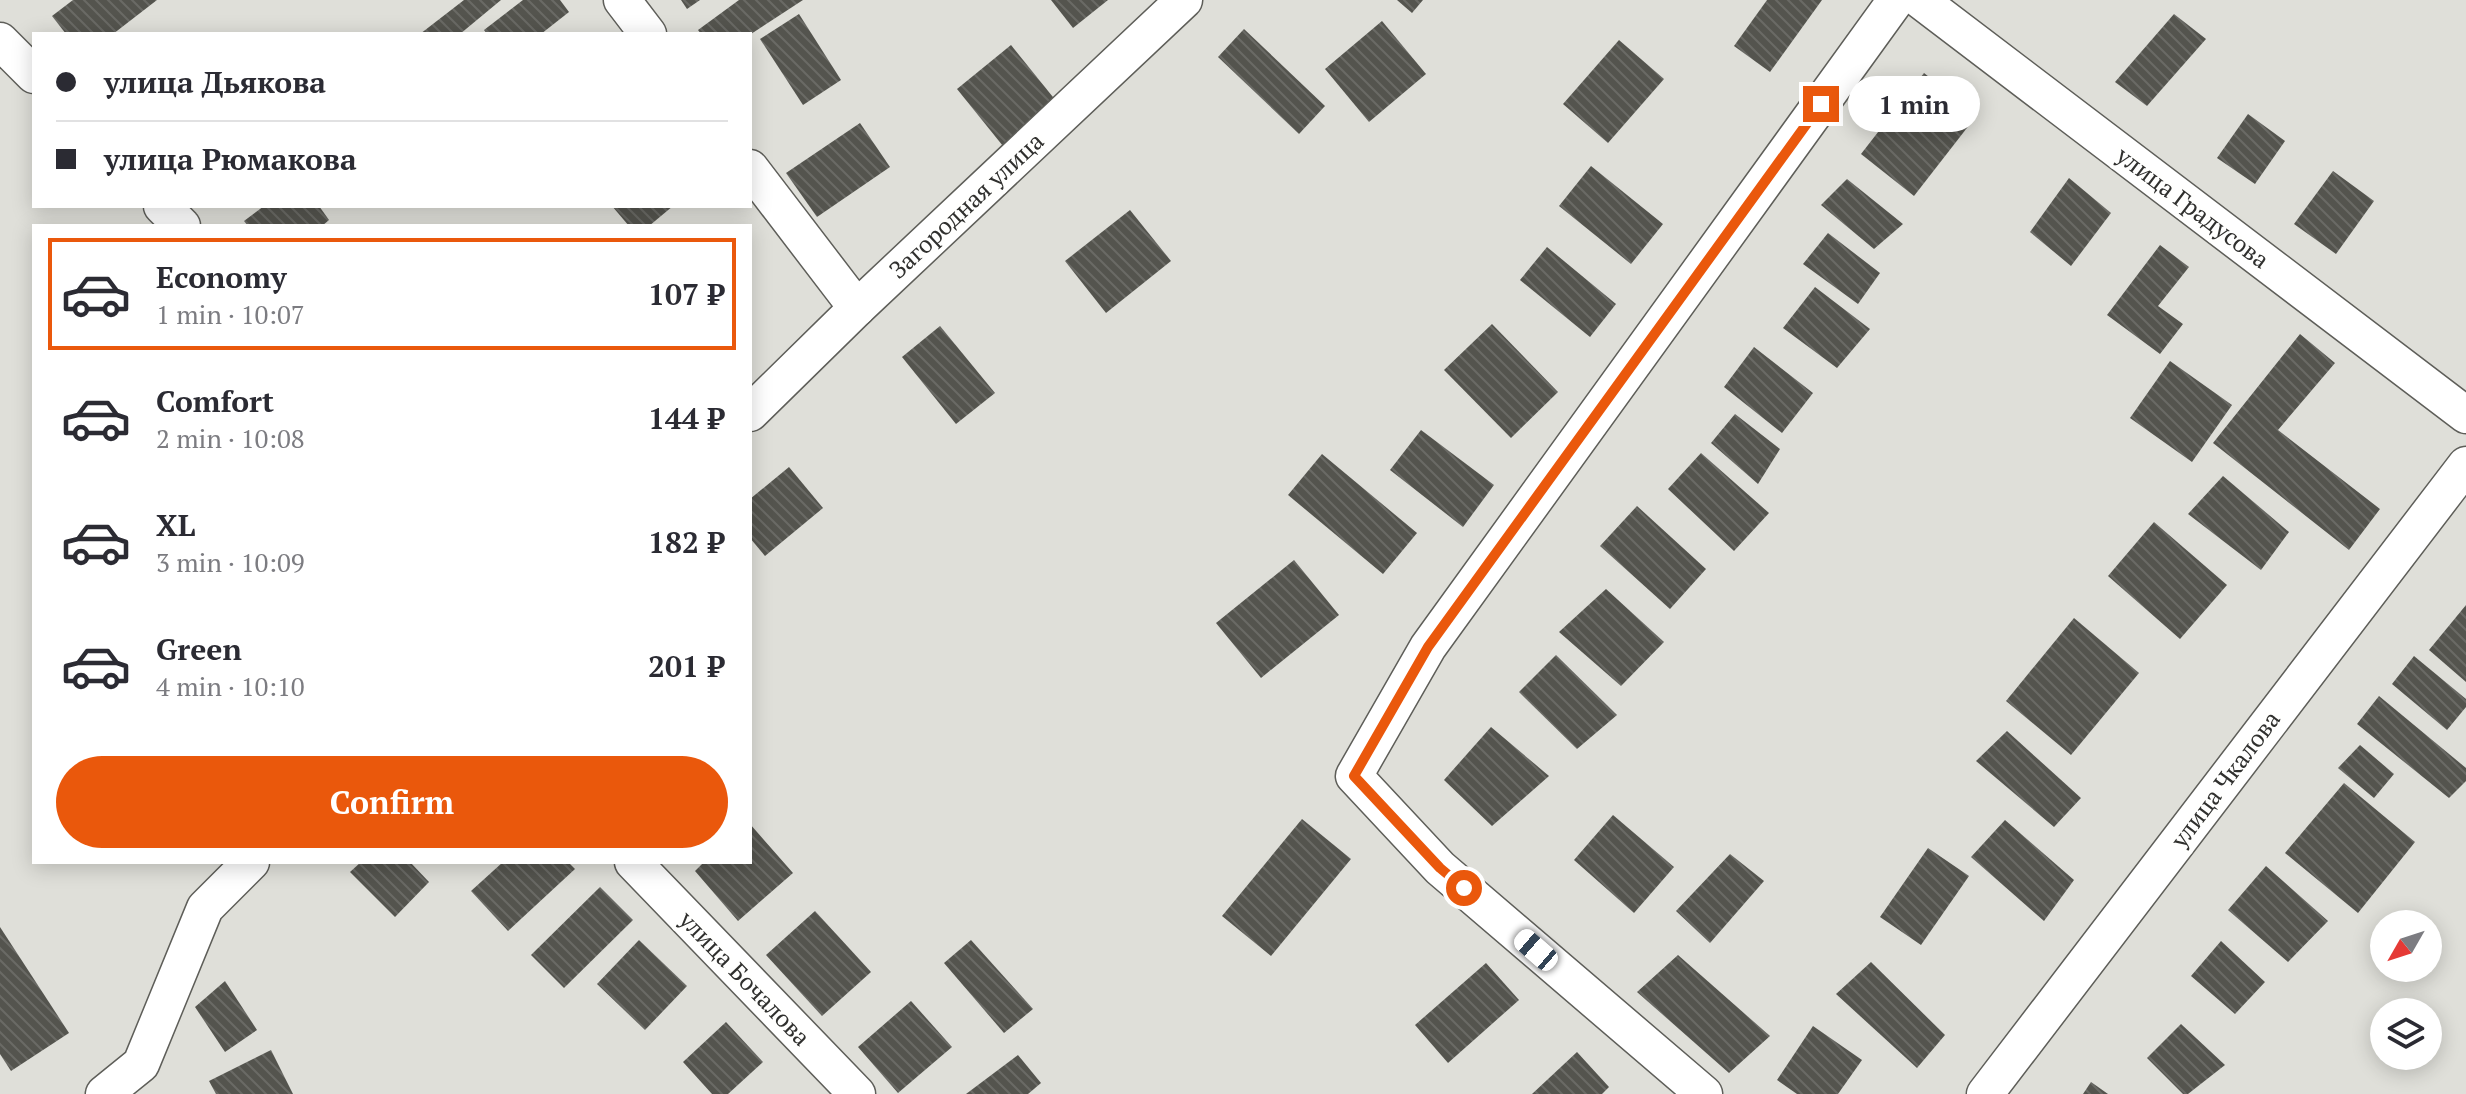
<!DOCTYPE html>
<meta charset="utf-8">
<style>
body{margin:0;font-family:"PT Serif",serif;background:#f2f2f3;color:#2b2b33;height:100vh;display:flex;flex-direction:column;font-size:30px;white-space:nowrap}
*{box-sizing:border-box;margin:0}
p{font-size:26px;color:#7c7c81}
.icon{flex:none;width:44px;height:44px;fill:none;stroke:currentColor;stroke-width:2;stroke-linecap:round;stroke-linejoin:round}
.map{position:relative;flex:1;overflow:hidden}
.sheet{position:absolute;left:32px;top:224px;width:720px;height:640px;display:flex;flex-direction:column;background:#fff;border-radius:0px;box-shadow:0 4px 20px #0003}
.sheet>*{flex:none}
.hud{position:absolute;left:32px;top:32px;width:720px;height:176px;border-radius:0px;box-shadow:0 4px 20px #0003;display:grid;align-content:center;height:176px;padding:0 24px;background:#fff}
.needle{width:52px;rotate:231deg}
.fabs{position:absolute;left:2370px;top:910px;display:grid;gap:16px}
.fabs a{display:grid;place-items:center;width:72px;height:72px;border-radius:50%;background:#fff;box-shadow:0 4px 20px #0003;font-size:40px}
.end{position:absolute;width:36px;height:36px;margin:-18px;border:10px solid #ea580c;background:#fff;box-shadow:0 0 0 4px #fff}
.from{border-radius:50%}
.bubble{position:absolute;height:56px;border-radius:28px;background:#fff;box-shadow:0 4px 20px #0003;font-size:26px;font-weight:700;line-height:56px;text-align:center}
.car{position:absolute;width:24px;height:48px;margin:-24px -12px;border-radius:10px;box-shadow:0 0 6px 2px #0007;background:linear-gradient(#fff 24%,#345 0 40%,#fff 0 76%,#345 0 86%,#fff 0)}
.hud b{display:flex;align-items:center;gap:28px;height:76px;font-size:30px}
.hud b+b{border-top:2px solid #e1e1e2}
.hud i{width:20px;height:20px;background:#2b2b33}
ul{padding:14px 0 0;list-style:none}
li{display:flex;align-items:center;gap:24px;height:112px;margin:0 16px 12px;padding:0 8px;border:4px solid transparent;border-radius:0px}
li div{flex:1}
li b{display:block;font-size:30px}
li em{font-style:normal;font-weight:700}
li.selected{border-color:#ea580c}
li>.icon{width:72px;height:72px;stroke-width:1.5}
.action{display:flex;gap:16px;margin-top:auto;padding:16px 24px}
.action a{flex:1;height:92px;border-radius:48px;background:#ea580c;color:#fff;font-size:32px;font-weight:700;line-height:92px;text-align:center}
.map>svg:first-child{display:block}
.building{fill:url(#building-back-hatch)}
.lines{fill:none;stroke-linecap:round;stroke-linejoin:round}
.minor-casing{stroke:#5e5e59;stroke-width:39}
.minor{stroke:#fff;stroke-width:36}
.route{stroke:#ea580c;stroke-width:10}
.labels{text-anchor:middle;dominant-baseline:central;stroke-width:8;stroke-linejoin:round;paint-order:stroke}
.street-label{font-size:24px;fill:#30302e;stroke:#fffffe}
</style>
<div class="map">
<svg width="2466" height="1094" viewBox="0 0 2466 1094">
<defs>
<pattern id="building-back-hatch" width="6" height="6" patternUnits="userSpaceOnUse" patternTransform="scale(2)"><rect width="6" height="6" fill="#54544e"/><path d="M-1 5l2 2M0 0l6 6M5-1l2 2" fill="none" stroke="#6a6a65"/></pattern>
</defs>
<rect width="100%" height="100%" fill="#dfdfd9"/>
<g class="building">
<path d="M73,0H157L113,34H66L52,16Z"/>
<path d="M464,0H501L460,34H420Z"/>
<path d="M523,0H560L569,12L541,34H487L484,30Z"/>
<path d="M681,0H700L687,9Z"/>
<path d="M739,0H803L751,34H701L698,30Z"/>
<path d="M1051,0H1108L1073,28Z"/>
<path d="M1397,0H1423L1412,13Z"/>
<path d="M1767,0H1822L1770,72L1734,46Z"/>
<path d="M799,14L841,80L803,105L760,39Z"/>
<path d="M2174,14L2206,39L2147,106L2115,82Z"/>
<path d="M1382,21L1426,74L1369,122L1325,69Z"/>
<path d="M1244,29L1325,106L1299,134L1218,57Z"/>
<path d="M1619,40L1664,79L1608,143L1563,104Z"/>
<path d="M1011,45L1061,107L1007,151L957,89Z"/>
<path d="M1924,73L1977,115L1914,196L1861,154Z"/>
<path d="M2248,114L2285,141L2255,184L2217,158Z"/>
<path d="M860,123L890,167L817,217L786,173Z"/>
<path d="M1591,166L1663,224L1631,264L1559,206Z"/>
<path d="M2333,171L2374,201L2336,254L2294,224Z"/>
<path d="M2069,178L2111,213L2071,266L2030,232Z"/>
<path d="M1847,179L1903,224L1874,249L1821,205Z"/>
<path d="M264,206H319L329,220L322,226H248L244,221Z"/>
<path d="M612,206H673L649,226H629Z"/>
<path d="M1130,210L1171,261L1106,313L1065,261Z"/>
<path d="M1828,233L1880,273L1858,304L1803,264Z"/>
<path d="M2160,245L2189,267L2158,306L2183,324L2160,354L2107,315Z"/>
<path d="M1547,247L1616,304L1590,337L1520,280Z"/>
<path d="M1815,287L1870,329L1837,368L1783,328Z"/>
<path d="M1492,324L1558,392L1511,438L1444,370Z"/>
<path d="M940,326L995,393L956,424L902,357Z"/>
<path d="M2300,334L2335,363L2278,430L2380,509L2349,550L2213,443Z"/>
<path d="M1754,347L1813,393L1782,433L1724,387Z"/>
<path d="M2170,361L2232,405L2192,462L2130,418Z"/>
<path d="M1735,414L1780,449L1758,484L1711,443Z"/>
<path d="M1421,430L1494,485L1463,527L1390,470Z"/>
<path d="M1701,453L1769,513L1734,551L1668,489Z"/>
<path d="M1322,454L1417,533L1383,574L1288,495Z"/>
<path d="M789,467L823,508L765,556L750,538V499Z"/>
<path d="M2223,476L2289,532L2261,570L2188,514Z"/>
<path d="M1637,506L1706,569L1670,609L1600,546Z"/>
<path d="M2154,522L2227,585L2180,639L2108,576Z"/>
<path d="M1294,560L1339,615L1261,678L1216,623Z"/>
<path d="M1606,589L1664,642L1621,686L1559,632Z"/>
<path d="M2466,605V682L2429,650Z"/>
<path d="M2074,618L2139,673L2071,755L2006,701Z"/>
<path d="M1556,655L1617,715L1577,749L1519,692Z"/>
<path d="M2414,656L2466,699V707L2447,730L2392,684Z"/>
<path d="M2379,696L2466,768V781L2449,798L2357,724Z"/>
<path d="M1491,727L1549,776L1492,826L1444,780Z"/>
<path d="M2007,731L2081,798L2054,827L1976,761Z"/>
<path d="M2360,745L2394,774L2374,798L2338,768Z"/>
<path d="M2344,783L2415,842L2358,913L2285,853Z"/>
<path d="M1613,815L1674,867L1634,913L1574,860Z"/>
<path d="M1302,819L1351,859L1271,956L1222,916Z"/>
<path d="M2005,820L2074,880L2044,921L1971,857Z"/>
<path d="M750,824L793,873L738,921L695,871L704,862H750Z"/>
<path d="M1928,848L1969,876L1921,945L1880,917Z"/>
<path d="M1730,854L1764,881L1710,943L1676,911Z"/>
<path d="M361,862H410L429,882L395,917L350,872Z"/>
<path d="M503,862H568L575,869L508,931L471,891Z"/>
<path d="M2266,866L2328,921L2288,962L2228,910Z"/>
<path d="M600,887L633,920L564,988L531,955Z"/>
<path d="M815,911L871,972L822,1016L766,955Z"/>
<path d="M0,927L69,1033L11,1071L0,1054Z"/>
<path d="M639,940L687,986L645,1030L597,984Z"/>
<path d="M971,940L1033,1009L1004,1033L944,963Z"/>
<path d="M2221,941L2265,982L2235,1014L2191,976Z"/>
<path d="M1678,955L1770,1036L1729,1073L1637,992Z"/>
<path d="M1871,962L1945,1035L1917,1068L1836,994Z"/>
<path d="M1486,963L1519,1000L1448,1063L1415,1025Z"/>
<path d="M225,981L257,1030L225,1052L195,1007Z"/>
<path d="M911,1001L952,1047L898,1093L858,1047Z"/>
<path d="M726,1022L763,1062L728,1094H712L683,1062Z"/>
<path d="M2181,1024L2225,1065L2188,1094H2183L2147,1058Z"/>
<path d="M1813,1026L1862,1060L1838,1094H1797L1777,1080Z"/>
<path d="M271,1050L293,1094H216L209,1081Z"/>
<path d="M1577,1052L1609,1087L1602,1094H1532Z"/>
<path d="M1018,1055L1041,1083L1028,1094H966Z"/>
<path d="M2091,1082L2108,1094H2083Z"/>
</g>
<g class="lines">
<defs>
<g id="minor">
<path d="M622,0L648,34"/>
<path d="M1920,0L2466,415"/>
<path d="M0,41L34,75"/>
<path d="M750,168L857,308"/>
<path d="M162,206L182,226"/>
<path d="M750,413L857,308L1184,0"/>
<path d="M633,862L857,1094"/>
<path d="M104,1094L141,1064L205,908L251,862"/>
<path d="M1704,1094L1440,868L1354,776L1428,647L1896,0"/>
<path d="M1985,1094L2466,465"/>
</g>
</defs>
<use href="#minor" class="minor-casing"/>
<use href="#minor" class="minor"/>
</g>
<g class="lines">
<path class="route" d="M1464,888L1440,868L1354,776L1428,647L1821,104"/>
</g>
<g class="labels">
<g class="street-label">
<text transform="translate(966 205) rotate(-43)">Загородная улица</text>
<text transform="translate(2193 207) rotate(37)">улица Градусова</text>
<text transform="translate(2225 779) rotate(-53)">улица Чкалова</text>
<text transform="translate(745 978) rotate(46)">улица Бочалова</text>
</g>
</g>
</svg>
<div class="fabs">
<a><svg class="needle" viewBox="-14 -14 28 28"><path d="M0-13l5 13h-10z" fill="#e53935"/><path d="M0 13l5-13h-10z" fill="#7c7c81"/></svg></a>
<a><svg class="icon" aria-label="layers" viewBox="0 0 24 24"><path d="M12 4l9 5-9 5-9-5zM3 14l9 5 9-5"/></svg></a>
</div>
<i class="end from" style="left:1464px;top:888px"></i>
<i class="end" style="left:1821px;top:104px"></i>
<div class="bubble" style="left:1848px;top:76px;width:132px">1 min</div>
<i class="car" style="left:1536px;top:950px;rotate:311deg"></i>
<div class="hud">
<b><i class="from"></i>улица Дьякова</b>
<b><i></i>улица Рюмакова</b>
</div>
<section class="sheet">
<ul>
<li class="selected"><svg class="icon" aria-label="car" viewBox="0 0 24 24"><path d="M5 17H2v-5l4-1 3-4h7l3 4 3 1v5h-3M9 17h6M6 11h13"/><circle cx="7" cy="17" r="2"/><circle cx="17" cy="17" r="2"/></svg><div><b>Economy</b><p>1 min · 10:07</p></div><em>107 ₽</em></li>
<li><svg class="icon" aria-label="car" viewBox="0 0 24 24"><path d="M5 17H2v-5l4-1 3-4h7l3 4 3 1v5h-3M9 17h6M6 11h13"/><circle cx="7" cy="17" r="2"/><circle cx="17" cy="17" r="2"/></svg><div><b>Comfort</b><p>2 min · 10:08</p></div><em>144 ₽</em></li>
<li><svg class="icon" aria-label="car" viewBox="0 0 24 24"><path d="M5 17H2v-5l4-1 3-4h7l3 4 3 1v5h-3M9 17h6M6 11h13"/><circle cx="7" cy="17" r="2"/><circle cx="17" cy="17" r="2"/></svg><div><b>XL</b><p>3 min · 10:09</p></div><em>182 ₽</em></li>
<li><svg class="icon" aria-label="car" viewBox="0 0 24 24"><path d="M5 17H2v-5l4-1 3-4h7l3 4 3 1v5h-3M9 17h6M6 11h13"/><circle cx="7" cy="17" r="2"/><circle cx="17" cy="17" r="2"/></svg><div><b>Green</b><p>4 min · 10:10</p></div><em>201 ₽</em></li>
</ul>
<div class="action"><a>Confirm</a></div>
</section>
</div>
